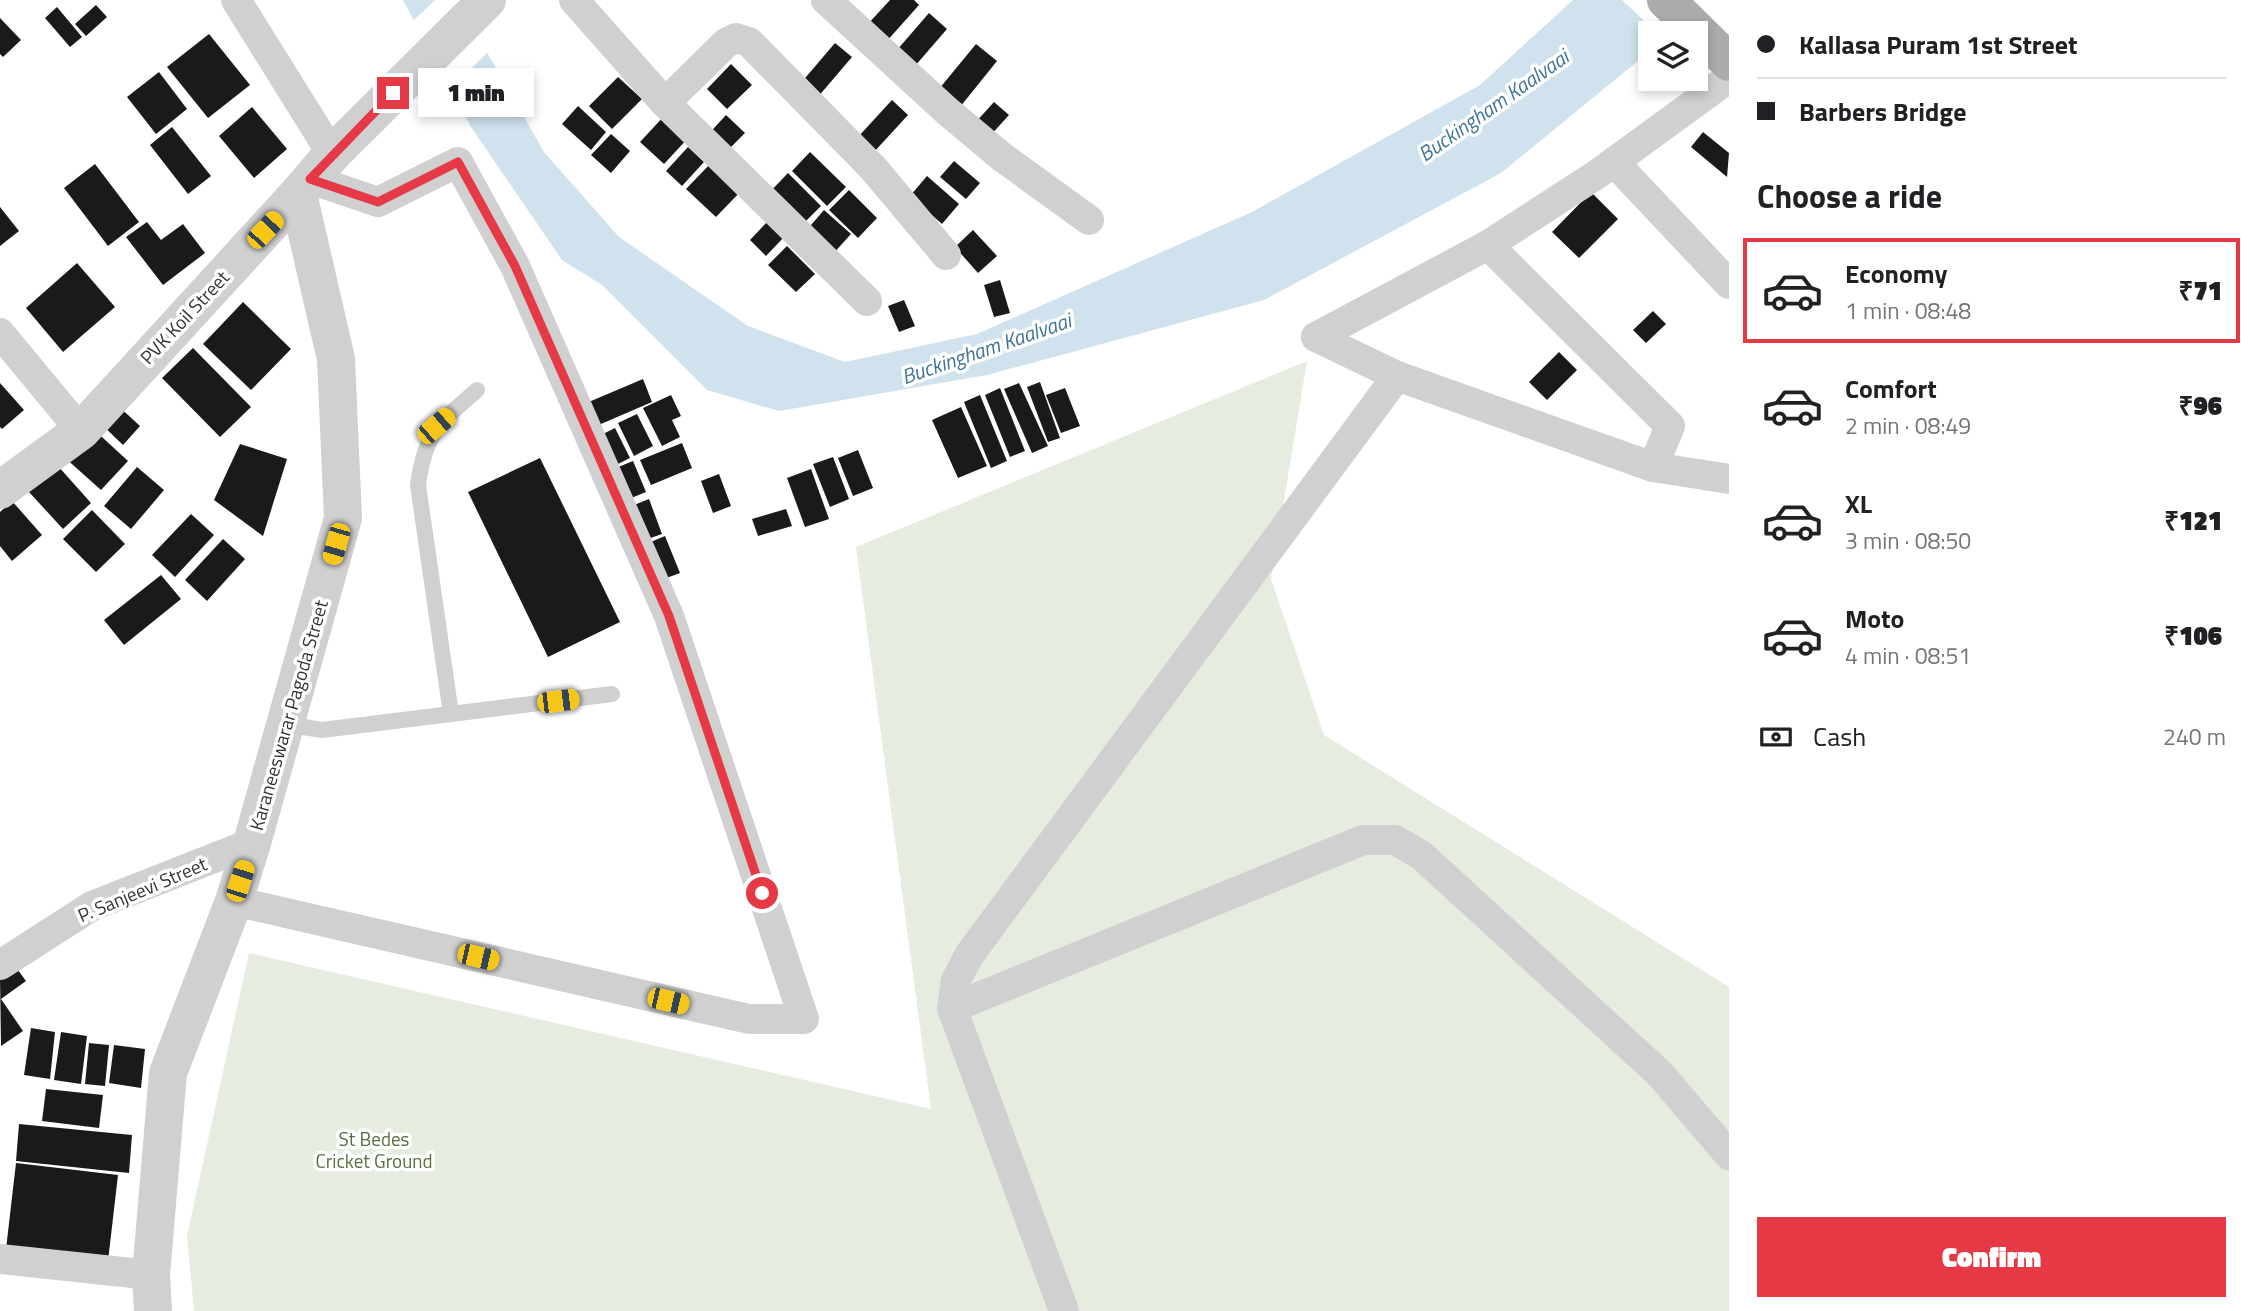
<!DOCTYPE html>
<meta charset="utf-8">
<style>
body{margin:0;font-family:"Titillium Web",sans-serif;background:#f6f6f6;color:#202124;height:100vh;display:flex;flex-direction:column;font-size:26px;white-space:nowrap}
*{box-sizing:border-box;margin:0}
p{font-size:23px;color:#757577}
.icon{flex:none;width:38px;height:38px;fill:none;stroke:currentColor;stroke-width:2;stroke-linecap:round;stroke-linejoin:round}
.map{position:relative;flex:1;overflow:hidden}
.side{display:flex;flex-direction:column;background:#fff;width:525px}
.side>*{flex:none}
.top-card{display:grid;align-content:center;height:154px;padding:0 28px;background:#fff}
.buttons{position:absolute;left:1638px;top:21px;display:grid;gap:14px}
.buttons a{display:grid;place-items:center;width:70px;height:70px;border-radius:0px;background:#fff;box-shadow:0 4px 10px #0003;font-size:35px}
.end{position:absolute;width:32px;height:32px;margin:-16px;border:9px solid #e63946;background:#fff;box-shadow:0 0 0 4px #fff}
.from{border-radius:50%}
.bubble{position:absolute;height:49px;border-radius:0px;background:#fff;box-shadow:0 4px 10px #0003;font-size:23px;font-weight:800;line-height:49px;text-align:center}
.car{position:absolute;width:21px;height:42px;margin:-21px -10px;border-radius:9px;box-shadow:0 0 5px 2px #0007;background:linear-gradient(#f5c518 24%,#345 0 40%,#f5c518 0 76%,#345 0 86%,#f5c518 0)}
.top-card b{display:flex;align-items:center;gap:24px;height:66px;font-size:26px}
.top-card b+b{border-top:2px solid #e0e0e0}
.top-card i{width:18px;height:18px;background:#202124}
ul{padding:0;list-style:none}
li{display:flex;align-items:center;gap:21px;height:105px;margin:0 14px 10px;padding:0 14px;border:4px solid transparent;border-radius:0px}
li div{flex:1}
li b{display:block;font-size:26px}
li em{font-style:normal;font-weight:800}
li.active{border-color:#e63946}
li>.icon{width:63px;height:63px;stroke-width:1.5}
h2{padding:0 28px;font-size:32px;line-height:84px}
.pay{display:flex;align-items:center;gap:18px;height:77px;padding:0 28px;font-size:26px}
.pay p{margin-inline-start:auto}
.primary-button{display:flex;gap:14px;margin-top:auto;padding:14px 28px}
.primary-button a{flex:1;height:80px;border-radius:0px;background:#e63946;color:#fff;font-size:28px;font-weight:800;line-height:80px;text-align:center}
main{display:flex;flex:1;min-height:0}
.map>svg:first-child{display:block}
.green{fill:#e6ecdf}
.water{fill:#cfe2ee}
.pier{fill:#fff}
.building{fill:#1a1a1a}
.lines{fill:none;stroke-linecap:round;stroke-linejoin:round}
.service{stroke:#d0d0d0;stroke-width:16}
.minor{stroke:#d0d0d0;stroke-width:30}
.tertiary{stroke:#d0d0d0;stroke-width:38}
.primary{stroke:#ababab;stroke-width:38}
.route{stroke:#e63946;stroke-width:9}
.labels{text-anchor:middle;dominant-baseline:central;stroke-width:7;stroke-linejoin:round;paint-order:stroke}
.street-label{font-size:19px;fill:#333;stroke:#fff}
.park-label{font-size:19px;fill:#56703f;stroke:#fff}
.water-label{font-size:21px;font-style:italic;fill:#3f7597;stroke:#fff}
</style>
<main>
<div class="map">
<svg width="1729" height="1311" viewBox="0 0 1729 1311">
<rect width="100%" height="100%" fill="#fff"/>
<path class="green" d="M1307,361L1271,579L1324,735L1729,987V1311H194L187,1236L249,953L931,1109L856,547Z"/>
<path class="water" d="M403,0H457L544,152L619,237L748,326L845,362L977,334L1252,212L1480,85L1573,0H1622L1657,33H1650V51L1501,173L1264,300L987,375L779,411L707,390L602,285L562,260L471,127Z"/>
<path class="pier" d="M435,0H461L490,50L448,91L411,23Z"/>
<g class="building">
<path d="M890,0H914L919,5L886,42L867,25Z"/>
<path d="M96,5L107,17L86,36L75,24Z"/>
<path d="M57,7L82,37L70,47L45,18Z"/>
<path d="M929,13L947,29L915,66L897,50Z"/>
<path d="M0,18L21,40L3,57L0,54Z"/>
<path d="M209,34L250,85L208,118L167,67Z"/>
<path d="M835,43L852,57L817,98L800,84Z"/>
<path d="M976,44L997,61L960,107L939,89Z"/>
<path d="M731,64L752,85L727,109L707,89Z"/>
<path d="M159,72L187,109L156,134L127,97Z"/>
<path d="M618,77L642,99L612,129L589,106Z"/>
<path d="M892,100L908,115L874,152L858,137Z"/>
<path d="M994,102L1009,115L989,137L974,124Z"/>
<path d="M578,106L606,132L591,150L562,124Z"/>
<path d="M252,107L287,149L254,178L219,136Z"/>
<path d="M666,114L690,136L664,164L640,142Z"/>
<path d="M726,115L745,133L722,156L704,139Z"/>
<path d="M172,127L211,176L188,194L150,145Z"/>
<path d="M1703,132L1729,153L1727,177L1691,147Z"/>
<path d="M611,134L630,151L611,173L591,155Z"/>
<path d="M688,147L704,162L682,186L666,171Z"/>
<path d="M810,152L846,187L827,206L792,171Z"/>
<path d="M954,161L980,183L966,199L940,177Z"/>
<path d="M712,162L742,190L716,217L686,189Z"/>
<path d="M95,164L139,222L108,246L64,188Z"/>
<path d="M788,173L821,206L800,227L767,195Z"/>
<path d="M927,176L959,204L942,224L910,196Z"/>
<path d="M849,190L877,218L858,238L829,210Z"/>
<path d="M1591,192L1618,219L1579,258L1552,232Z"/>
<path d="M0,207L19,231L0,246Z"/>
<path d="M824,210L851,234L832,255L805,232Z"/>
<path d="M769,220L785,236L766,256L750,240Z"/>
<path d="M147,222L161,240L183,224L205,253L163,285L126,237Z"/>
<path d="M973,230L997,256L978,273L955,247Z"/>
<path d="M787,246L815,274L796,292L768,265Z"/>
<path d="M77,263L115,307L63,352L26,308Z"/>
<path d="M1000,280L1010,313L994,317L984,285Z"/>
<path d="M904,300L915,326L899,332L888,306Z"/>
<path d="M243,302L291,349L251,390L203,344Z"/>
<path d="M1653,311L1666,324L1646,343L1633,330Z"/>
<path d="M193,348L251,407L220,437L162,378Z"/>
<path d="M1559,352L1577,370L1547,400L1529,382Z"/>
<path d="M643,379L652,402L594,427L584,404Z"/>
<path d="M1040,382L1060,438L1048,442L1027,387Z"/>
<path d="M0,383L24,410L2,429L0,427Z"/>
<path d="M1019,383L1048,446L1032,453L1004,389Z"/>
<path d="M1000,388L1025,451L1010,457L985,395Z"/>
<path d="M1065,388L1080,426L1061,433L1046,395Z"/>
<path d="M671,395L681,416L672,420L680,437L662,446L643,408Z"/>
<path d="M980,395L1007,461L991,468L964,402Z"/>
<path d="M115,403L140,426L123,445L98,421Z"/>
<path d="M961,407L987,466L958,478L932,420Z"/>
<path d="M637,414L653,446L634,456L618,423Z"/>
<path d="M90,426L128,461L101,490L63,456Z"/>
<path d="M615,428L630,458L614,466L599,436Z"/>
<path d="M682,443L692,468L651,485L640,460Z"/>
<path d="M240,444L287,459L263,536L214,500Z"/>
<path d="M858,450L873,488L853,496L838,458Z"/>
<path d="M833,457L849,499L830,507L813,464Z"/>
<path d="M540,458L620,622L548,657L468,492Z"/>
<path d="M633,461L646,492L624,501L611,470Z"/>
<path d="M58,466L91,503L63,529L29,492Z"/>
<path d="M137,467L164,490L131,529L104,506Z"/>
<path d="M811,469L829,519L805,527L787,478Z"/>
<path d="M719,474L731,506L713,513L701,481Z"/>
<path d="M649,499L662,534L642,541L629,507Z"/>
<path d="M12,501L42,535L12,561L0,546V512Z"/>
<path d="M786,509L792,526L758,536L752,519Z"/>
<path d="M92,510L125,544L96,572L63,539Z"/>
<path d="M191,514L214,535L175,577L152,555Z"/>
<path d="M665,536L680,573L661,580L646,544Z"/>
<path d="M223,539L245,559L207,601L185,580Z"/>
<path d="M161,575L181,599L124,645L104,620Z"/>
<path d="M15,966L26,981L1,999L23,1031L1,1046L0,977Z"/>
<path d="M31,1028L55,1032L50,1079L24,1075Z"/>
<path d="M61,1032L87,1036L81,1084L54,1080Z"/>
<path d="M89,1043L109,1045L105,1086L85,1084Z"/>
<path d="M114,1045L145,1049L141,1088L109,1083Z"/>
<path d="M46,1089L103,1095L99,1128L42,1121Z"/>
<path d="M19,1124L132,1135L129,1173L16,1161Z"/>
<path d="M16,1163L118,1175L108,1261L6,1249Z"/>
</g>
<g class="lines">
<g class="service">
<path d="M451,714L418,485C425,433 438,424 477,390"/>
<path d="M285,724L322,730L612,694"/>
</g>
<g class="minor">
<path d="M236,0L332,154"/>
<path d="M574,0L665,103L867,301"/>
<path d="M826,0L947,111L1002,157L1089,220"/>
<path d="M665,103L726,43L736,38L749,42L873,168L946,255"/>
<path d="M1614,162L1729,284"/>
<path d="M1488,245L1670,426L1653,467"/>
<path d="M0,333L81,431"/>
<path d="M1316,337L1488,245L1596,175L1729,78"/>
<path d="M1316,337L1397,376L1653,467L1729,479"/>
<path d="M234,901L749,1019H804L669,616L515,266L458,162L378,202L310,179"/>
<path d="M0,965L92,906L252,843"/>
<path d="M952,1008L1363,840H1395L1421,855L1660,1074L1729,1155"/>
<path d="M0,1259L151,1275"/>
<path d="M1064,1311L952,1008L956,980L970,954L1397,376"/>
</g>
<g class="tertiary">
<path d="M0,490L81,431L298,194L332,154L487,0"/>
<path d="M153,1311L151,1275L168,1073L234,901L252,843L343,518L336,359L298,194"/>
</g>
<path class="primary" d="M1666,0L1729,62"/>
</g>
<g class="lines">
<path class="route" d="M393,93L310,179L378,202L458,162L515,266L669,616L762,893"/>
</g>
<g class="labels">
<g class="street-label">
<text transform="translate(184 317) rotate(-47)">PVK Koil Street</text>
<text transform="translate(288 715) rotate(-74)">Karaneeswarar Pagoda Street</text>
<text transform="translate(142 889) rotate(-23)">P. Sanjeevi Street</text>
</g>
<g class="park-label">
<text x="374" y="1138">St Bedes<tspan x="374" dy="22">Cricket Ground</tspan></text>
</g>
<g class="water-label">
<text transform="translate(1493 105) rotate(-35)">Buckingham Kaalvaai</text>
<text transform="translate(986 348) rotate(-19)">Buckingham Kaalvaai</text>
</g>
</g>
</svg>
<div class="buttons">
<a><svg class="icon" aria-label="layers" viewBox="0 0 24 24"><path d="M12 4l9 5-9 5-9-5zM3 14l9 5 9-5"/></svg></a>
</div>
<i class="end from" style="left:762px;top:893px"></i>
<i class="end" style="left:393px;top:93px"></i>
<div class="bubble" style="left:418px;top:68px;width:116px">1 min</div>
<i class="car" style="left:265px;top:230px;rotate:43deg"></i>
<i class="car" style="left:436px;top:426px;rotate:49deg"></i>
<i class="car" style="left:336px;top:544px;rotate:196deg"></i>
<i class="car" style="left:558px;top:701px;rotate:83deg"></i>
<i class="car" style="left:240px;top:881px;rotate:18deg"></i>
<i class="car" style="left:478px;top:957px;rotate:103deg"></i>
<i class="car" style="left:668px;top:1001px;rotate:103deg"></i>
</div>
<section class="side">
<div class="top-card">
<b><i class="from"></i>Kallasa Puram 1st Street</b>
<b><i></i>Barbers Bridge</b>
</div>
<h2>Choose a ride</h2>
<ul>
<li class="active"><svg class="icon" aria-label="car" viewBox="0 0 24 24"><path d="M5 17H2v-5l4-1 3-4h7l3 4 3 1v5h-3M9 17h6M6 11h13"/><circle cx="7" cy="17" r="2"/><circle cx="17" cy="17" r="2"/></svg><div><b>Economy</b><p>1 min · 08:48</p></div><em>₹71</em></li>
<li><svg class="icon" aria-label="car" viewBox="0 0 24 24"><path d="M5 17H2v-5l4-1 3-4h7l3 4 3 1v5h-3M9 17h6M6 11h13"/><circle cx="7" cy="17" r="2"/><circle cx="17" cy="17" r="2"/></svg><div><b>Comfort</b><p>2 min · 08:49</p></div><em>₹96</em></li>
<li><svg class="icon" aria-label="car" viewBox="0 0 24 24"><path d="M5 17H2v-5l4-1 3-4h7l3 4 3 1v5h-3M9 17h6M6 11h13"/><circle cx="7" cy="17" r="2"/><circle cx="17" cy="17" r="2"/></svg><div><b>XL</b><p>3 min · 08:50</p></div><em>₹121</em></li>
<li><svg class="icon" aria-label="car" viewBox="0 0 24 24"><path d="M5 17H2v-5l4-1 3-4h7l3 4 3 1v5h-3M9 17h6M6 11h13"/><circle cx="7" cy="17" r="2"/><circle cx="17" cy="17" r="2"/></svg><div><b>Moto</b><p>4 min · 08:51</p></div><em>₹106</em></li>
</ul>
<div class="pay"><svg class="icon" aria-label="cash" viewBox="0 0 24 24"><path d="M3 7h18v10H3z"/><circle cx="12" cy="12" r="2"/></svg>Cash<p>240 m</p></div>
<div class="primary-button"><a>Confirm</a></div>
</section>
</main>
